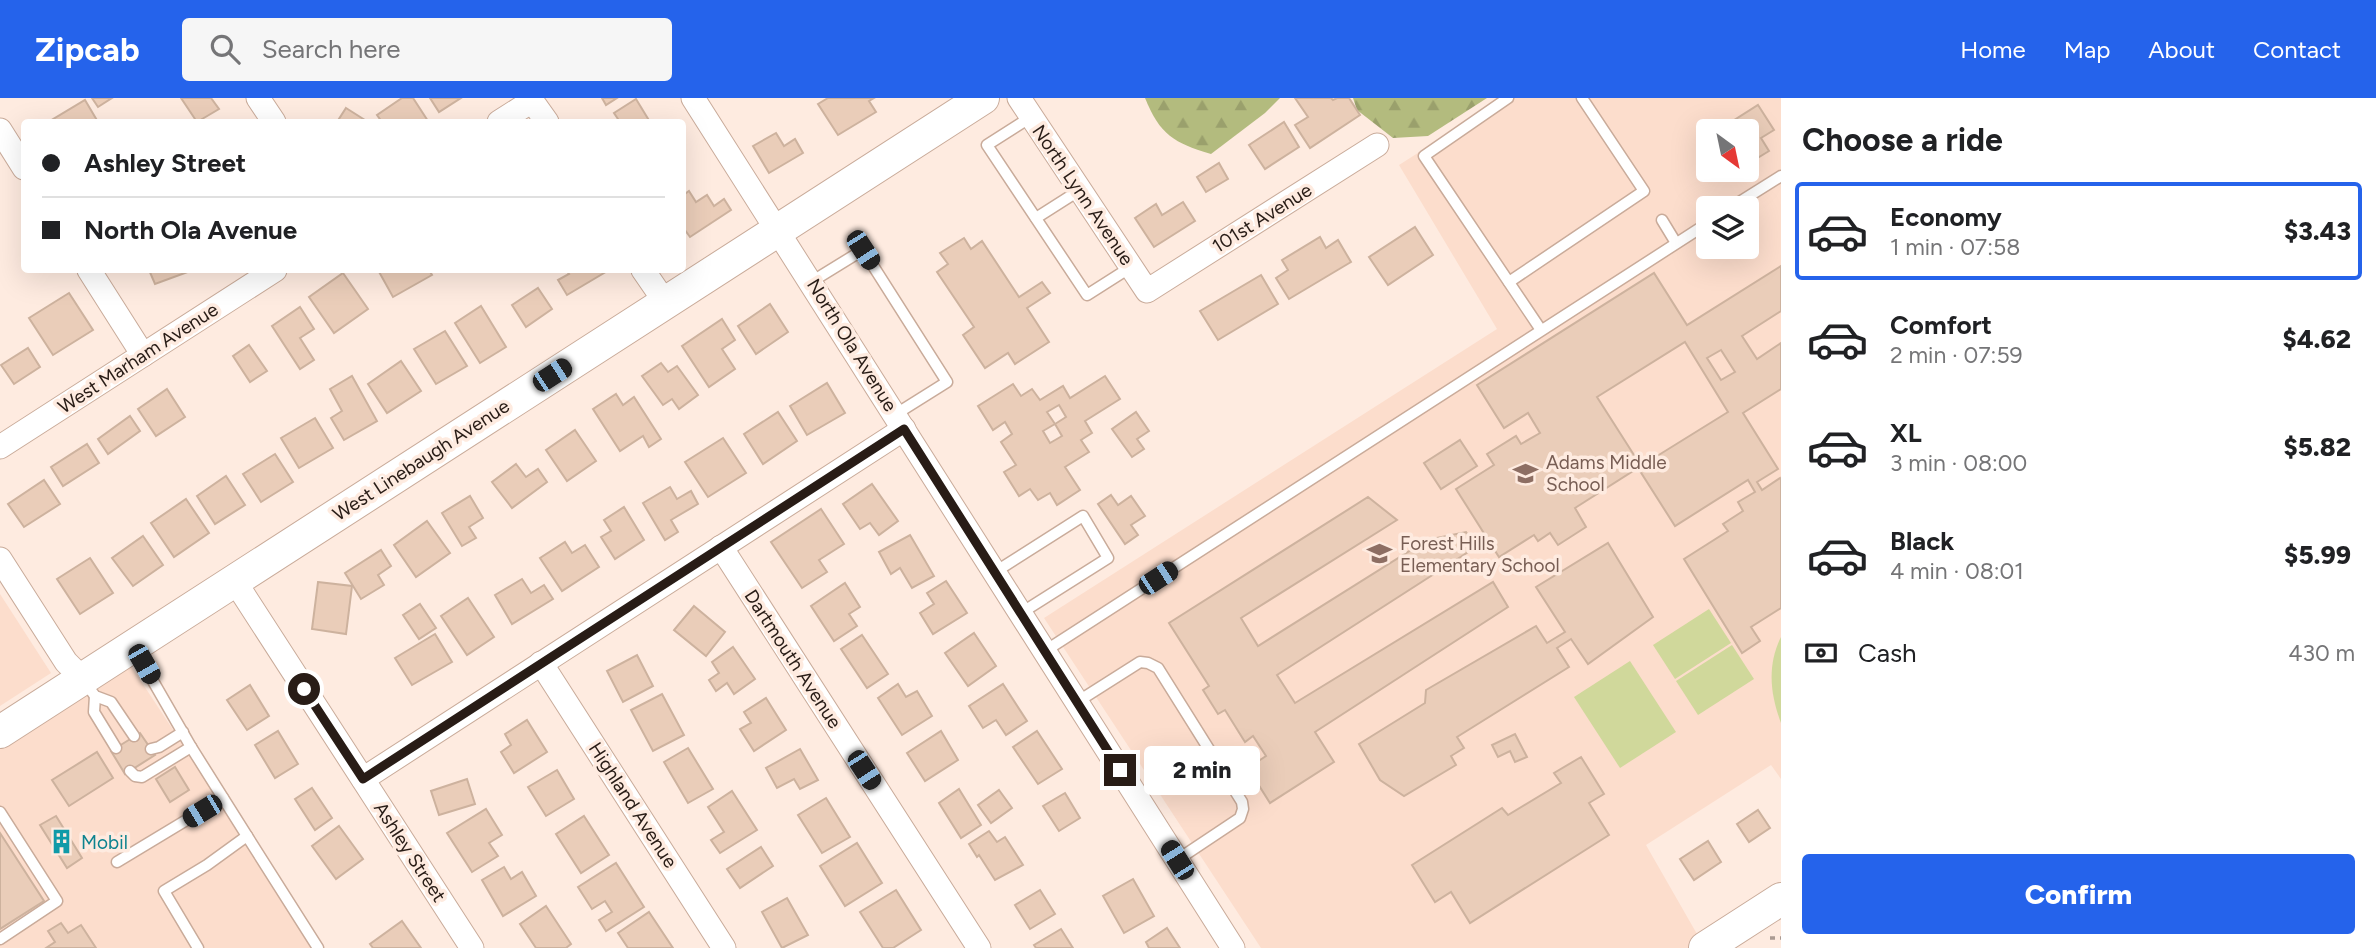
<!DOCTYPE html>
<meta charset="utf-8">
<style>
body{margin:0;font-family:Figtree,sans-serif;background:#f6f6f6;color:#202124;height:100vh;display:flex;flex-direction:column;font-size:26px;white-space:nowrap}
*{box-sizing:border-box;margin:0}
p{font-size:23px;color:#757577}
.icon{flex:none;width:38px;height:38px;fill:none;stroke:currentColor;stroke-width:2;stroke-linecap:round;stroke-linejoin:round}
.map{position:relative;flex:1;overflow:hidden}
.side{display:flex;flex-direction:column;background:#fff;width:595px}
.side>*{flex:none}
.hud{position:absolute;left:21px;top:21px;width:665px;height:154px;border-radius:7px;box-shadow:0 7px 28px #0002;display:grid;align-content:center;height:154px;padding:0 21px;background:#fff}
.needle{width:46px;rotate:147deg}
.buttons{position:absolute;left:1696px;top:21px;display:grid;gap:14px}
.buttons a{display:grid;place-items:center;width:63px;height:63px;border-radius:7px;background:#fff;box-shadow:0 7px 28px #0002;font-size:35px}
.end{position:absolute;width:32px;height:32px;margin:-16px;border:9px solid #281c16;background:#fff;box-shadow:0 0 0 4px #fff}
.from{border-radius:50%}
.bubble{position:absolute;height:49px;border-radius:7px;background:#fff;box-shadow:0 7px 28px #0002;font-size:23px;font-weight:800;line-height:49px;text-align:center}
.car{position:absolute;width:21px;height:42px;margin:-21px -10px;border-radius:9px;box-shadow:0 0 5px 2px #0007;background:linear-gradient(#222 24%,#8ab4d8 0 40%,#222 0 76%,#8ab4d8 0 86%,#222 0)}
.hud b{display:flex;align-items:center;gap:24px;height:66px;font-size:26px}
.hud b+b{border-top:2px solid #e0e0e0}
.hud i{width:18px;height:18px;background:#202124}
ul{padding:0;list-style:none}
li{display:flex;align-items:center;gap:21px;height:98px;margin:0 14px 10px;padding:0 7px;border:4px solid transparent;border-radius:7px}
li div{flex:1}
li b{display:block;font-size:26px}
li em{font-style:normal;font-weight:800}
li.on{border-color:#2563eb}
li>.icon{width:63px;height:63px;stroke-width:1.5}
h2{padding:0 21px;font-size:32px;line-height:84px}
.pay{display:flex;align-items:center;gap:18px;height:77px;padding:0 21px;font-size:26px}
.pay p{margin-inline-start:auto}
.action{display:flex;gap:14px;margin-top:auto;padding:14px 21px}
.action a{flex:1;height:80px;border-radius:7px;background:#2563eb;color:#fff;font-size:28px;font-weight:800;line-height:80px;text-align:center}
header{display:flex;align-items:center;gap:42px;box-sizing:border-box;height:98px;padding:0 35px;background:#2563eb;color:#fff}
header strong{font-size:33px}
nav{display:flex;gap:38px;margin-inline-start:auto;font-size:24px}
.search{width:490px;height:63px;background:#f6f6f6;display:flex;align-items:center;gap:18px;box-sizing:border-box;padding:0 24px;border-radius:7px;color:#757577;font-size:26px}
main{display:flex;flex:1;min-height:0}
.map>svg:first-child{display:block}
.built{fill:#fcddcc;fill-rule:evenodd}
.forest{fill:url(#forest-firs)}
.garden{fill:#d0d89b}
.building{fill:#eacdb9;stroke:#cdb29e;stroke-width:2;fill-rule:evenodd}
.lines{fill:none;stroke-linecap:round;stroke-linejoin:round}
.lane-casing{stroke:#c9ab9a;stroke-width:13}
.street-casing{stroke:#c9ab9a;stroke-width:25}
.secondary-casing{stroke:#c9ab9a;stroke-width:34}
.path{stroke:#ab9b92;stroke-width:3.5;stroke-dasharray:5 5;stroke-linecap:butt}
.lane{stroke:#fff;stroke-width:10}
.street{stroke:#fff;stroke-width:23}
.secondary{stroke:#fff;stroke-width:32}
.route{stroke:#281c16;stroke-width:9}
.labels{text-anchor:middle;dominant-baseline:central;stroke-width:7;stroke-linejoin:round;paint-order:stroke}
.street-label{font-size:19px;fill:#281c16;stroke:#feebe0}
.education-label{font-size:19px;fill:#785e54;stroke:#feebe0;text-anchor:start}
.culture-label{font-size:19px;fill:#0d838f;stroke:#feebe0;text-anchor:start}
</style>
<header>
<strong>Zipcab</strong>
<div class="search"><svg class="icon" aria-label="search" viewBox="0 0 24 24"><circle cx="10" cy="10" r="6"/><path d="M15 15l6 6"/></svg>Search here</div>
<nav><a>Home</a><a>Map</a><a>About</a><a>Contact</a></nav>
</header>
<main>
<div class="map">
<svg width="1781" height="850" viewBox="0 0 1781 850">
<defs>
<pattern id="forest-firs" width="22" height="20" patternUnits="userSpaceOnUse" patternTransform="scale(1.75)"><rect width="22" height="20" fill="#b3bb7e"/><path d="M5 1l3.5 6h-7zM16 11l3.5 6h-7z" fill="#9aa06c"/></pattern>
</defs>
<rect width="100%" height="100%" fill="#feebe0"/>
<g class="built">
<path d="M1504,0H1781V681L1771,667L1646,747L1701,843L1690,850H1261L1044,520L1497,231L1399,67ZM1708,33H1746V72H1708ZM1708,110H1746V149H1708Z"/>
<path d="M0,496L51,575L0,608Z"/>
<path d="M129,565L317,850H0V647Z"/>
</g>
<g class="forest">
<path d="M1145,0H1280L1265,15L1211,56C1174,45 1160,37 1145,0Z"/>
<path d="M1353,0H1487L1428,38L1393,40L1357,12Z"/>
</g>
<g class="garden">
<path d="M1709,511L1731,545L1675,581L1653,547Z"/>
<path d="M1781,539V625C1770,596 1767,567 1781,539Z"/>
<path d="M1732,547L1754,581L1698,617L1676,583Z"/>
<path d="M1630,563L1676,634L1620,670L1574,599Z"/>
</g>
<g class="building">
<path d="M92,0H112L98,9Z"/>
<path d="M181,0H211L219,11L197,24Z"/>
<path d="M402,0H413L428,23L382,24L377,17Z"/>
<path d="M430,0H461L439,14Z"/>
<path d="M602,0H617L606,7Z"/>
<path d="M828,0H874L869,3L876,14L838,37L818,6Z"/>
<path d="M1295,0H1331L1333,2L1337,0H1349L1360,17L1310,50L1295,27L1308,19Z"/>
<path d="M636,1L650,24H620L614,15Z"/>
<path d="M85,2L98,24H51L50,23Z"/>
<path d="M1758,7L1774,32L1761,40L1769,53L1746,67V33H1717Z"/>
<path d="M346,10L368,24H337Z"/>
<path d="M1284,24L1299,49L1265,71L1249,47Z"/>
<path d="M776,35L784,48L795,41L803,55L769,75L753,48Z"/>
<path d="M1219,65L1228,81L1206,94L1197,79Z"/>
<path d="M689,93L696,104L707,97L714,108L724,101L731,112L690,139L682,128V98Z"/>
<path d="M1183,104L1195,123L1154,149L1135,120L1156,106L1162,117Z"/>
<path d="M1415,129L1433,157L1388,187L1369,159Z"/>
<path d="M1320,139L1326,150L1338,142L1351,164L1289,201L1276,180L1288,172L1282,162Z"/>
<path d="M964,140L971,151L982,143L1019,199L1042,184L1050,195L1027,210L1049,244L1015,266L1008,255L985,270L963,237L974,229L937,174L948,166L940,155Z"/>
<path d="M1781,168V213L1742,238L1757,261L1781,245V291L1743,315L1778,371L1757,384L1762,392L1780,380L1781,382V510L1751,529L1760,543L1742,555L1684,461L1728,433L1723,426L1743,413L1738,404L1755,394L1748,382L1675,428L1638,370L1575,410L1586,429L1558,447L1550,435L1538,443L1534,437L1499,459L1456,391L1494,367L1487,356L1516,338L1521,346L1540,335L1528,315L1504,330L1477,287L1654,175L1687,227ZM1685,244L1728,314L1641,368L1597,299ZM1721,252L1735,274L1721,282L1707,260Z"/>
<path d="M149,172H193L155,186Z"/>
<path d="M378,172H429L432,177L393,199Z"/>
<path d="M566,172H609L567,197L558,182L569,176Z"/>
<path d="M343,175L368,211L334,235L309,199Z"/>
<path d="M1261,177L1278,206L1218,242L1200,213Z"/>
<path d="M538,190L552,211L526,229L512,207Z"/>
<path d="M69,195L93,232L53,257L29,220Z"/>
<path d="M770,206L788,234L756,256L738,228Z"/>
<path d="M481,208L506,249L480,265L455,225Z"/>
<path d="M300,209L314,231L300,240L314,262L300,271L272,228Z"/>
<path d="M722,221L735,242L722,251L735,271L709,289L682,248Z"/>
<path d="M445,233L467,268L436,286L414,251Z"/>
<path d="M249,247L267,273L250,284L233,258Z"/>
<path d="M28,250L40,269L14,286L1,267Z"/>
<path d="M401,263L421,293L387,315L368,286Z"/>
<path d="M661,265L668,274L677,268L698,297L679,311L672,301L663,307L642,278Z"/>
<path d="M352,278L377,323L344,342L331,320L342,313L330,291Z"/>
<path d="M1105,278L1120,301L1085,323L1092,335L1081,342L1089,354L1065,369L1080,392L1057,407L1050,395L1038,402L1030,391L1019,398L1004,374L1016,367L1001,344L1012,336L1005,324L993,332L978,308L1013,286L1021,298L1032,291L1040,302L1063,288L1070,300ZM1059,307L1066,319L1055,326L1047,314ZM1055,326L1062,338L1050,345L1043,333Z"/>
<path d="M827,285L845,315L807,337L790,308Z"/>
<path d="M167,291L185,319L156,338L138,311Z"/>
<path d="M616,296L623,307L634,299L661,341L649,349L643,338L620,353L593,311Z"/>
<path d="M778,314L797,343L763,366L744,336Z"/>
<path d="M1136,314L1149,333L1137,341L1144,351L1132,359L1112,331Z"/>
<path d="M130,318L140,333L108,356L98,341Z"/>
<path d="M315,320L333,350L299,370L281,340Z"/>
<path d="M575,332L596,363L567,383L546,352Z"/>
<path d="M723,340L746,375L708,399L685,364Z"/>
<path d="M1460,342L1477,368L1441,391L1424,365Z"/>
<path d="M87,346L99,365L63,388L51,369Z"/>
<path d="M275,356L293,384L261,404L243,376Z"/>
<path d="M516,366L526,379L538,371L547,384L512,410L492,384Z"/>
<path d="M226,378L245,407L215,426L197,398Z"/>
<path d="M44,382L60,406L24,429L8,406Z"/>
<path d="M872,386L898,423L879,437L870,425L860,431L843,406Z"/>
<path d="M670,389L677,401L691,393L698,406L671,422L678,434L665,442L643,405Z"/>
<path d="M1111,397L1118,407L1131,398L1145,418L1131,427L1138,437L1125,446L1098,406Z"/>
<path d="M470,398L483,420L469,429L476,440L462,448L442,415Z"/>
<path d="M1368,399L1397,422L1241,520L1258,548L1427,442L1466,434L1476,449L1277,577L1295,605L1493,484L1508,509L1315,634L1334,664L1270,705L1248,670L1266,658L1253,638L1245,644L1225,612L1218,616L1203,592L1209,588L1169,525Z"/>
<path d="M186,401L209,435L174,459L151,425Z"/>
<path d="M624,409L644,442L615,461L601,439L611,433L604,422Z"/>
<path d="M821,411L844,446L819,462L827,474L802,490L771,444Z"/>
<path d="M427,423L450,455L416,479L394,447Z"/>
<path d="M910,437L934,478L912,490L900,470L891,476L879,454Z"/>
<path d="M143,438L163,467L133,488L112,460Z"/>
<path d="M565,444L572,455L585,447L599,469L562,493L540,460Z"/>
<path d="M1608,445L1653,519L1588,566L1571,541L1557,550L1569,569L1457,639L1464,650L1451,658L1456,667L1404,698L1380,682L1359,646L1425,605L1426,592L1536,528L1547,545L1565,534L1536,489Z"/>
<path d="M381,452L391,468L378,477L384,487L361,501L345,475Z"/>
<path d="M90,460L113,495L80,516L57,481Z"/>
<path d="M522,481L531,495L544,487L553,501L512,526L495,497Z"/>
<path d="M946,483L967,515L933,536L920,515L934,506L927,495Z"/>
<path d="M318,484L352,488L346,536L312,531Z"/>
<path d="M845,485L860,509L849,516L857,528L834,543L811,508Z"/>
<path d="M468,500L494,539L467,557L441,518Z"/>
<path d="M420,506L436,530L419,541L403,517Z"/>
<path d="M694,508L725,534L706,558L674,532Z"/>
<path d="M974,535L996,568L968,588L945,555Z"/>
<path d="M435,536L452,564L412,587L395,560Z"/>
<path d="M862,537L888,576L867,590L841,551Z"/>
<path d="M733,549L755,581L734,596L727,585L716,593L709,582L719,575L712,564Z"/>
<path d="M637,557L653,588L623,604L607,573Z"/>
<path d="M898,586L906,599L917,593L932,618L902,637L878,600Z"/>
<path d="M1003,586L1027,623L1006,637L996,622L983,630L969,608Z"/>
<path d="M250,587L269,618L247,632L227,602Z"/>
<path d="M662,596L684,637L653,653L631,612Z"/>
<path d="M766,600L786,632L754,653L740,631L751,625L744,614Z"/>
<path d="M527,622L547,654L514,675L501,654L511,647L505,636Z"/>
<path d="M278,633L298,666L275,680L255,647Z"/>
<path d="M941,633L958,662L925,683L907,655Z"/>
<path d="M1037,633L1062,671L1038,686L1013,649Z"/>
<path d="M140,635L155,657L125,676L111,653Z"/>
<path d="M1515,636L1527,659L1515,664L1510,653L1498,659L1492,647Z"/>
<path d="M688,650L713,691L688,705L664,664Z"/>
<path d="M800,651L818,682L800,691L794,681L777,690L766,670Z"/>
<path d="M97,654L113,680L69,708L52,682Z"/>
<path d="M1581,659L1604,696L1589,705L1609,737L1470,825L1451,794L1435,804L1412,767L1502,710L1508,717L1561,685L1554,675Z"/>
<path d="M175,669L189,692L170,704L156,681Z"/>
<path d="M557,672L574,701L546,718L528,689Z"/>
<path d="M467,681L475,706L439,717L431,693Z"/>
<path d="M312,690L332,720L315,732L295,701Z"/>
<path d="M959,691L981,727L961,740L939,705Z"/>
<path d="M999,692L1012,710L991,725L978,707Z"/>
<path d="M732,693L757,732L720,755L711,742L724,734L708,709Z"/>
<path d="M1065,695L1080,720L1059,733L1043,708Z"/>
<path d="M826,700L850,739L822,755L798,717Z"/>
<path d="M486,711L502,737L489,745L498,758L472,774L447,735Z"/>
<path d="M1758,712L1770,730L1749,744L1737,726Z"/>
<path d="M56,718L82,760L67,770L40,727Z"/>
<path d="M584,718L609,757L581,775L556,736Z"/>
<path d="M339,728L363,761L336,781L312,748Z"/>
<path d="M989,733L997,744L1005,739L1023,767L995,782L979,757L977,759L969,746Z"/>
<path d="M0,735L44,803L0,831Z"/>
<path d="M1708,743L1721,764L1694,782L1680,761Z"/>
<path d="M857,745L882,785L845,808L820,768Z"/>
<path d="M761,749L773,768L740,790L727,771Z"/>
<path d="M616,765L644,809L606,833L599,822L612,814L605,803L592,811L578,789Z"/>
<path d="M504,769L511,781L522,774L536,798L503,818L482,782Z"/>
<path d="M1133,781L1154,818L1124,835L1103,798Z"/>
<path d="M896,792L921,832L893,850H883L860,814Z"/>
<path d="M1040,792L1055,816L1030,831L1015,807Z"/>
<path d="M787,800L808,837L782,850L762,814Z"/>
<path d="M546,808L571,846L566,850H536L520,826Z"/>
<path d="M649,814L673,850H628L618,835Z"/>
<path d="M402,823L421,850H373L370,846Z"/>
<path d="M61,825L68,835L81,827L96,850H46L55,844L48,833Z"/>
<path d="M1167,830L1180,850H1149L1146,844Z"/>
<path d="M1061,831L1073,850H1036L1034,847Z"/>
</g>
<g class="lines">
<defs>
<g id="lane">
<path d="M1508,0L1424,58L1541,232"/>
<path d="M1031,19L987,47L1087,197L1131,169"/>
<path d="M1730,110L1781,78"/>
<path d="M1036,120L1080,92"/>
<path d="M1662,122L1676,145"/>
<path d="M811,184L863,152L947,284L896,316"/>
<path d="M1509,184L1644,93L1582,0"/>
<path d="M995,474L1083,418L1108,460L1021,515"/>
<path d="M134,550L191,649L247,738"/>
<path d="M1045,553L1708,125"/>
<path d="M84,583L95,598L111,604L134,638"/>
<path d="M95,598L94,614L116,650"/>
<path d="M1077,604L1140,564L1148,565L1158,570L1242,704L1243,711L1240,720L1177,762"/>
<path d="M151,651L159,649L183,634"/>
<path d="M130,673L135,678L142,679L191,649"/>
<path d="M0,714L57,803L0,841"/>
<path d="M117,764L223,700"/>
<path d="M198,850L164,793L207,767L247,738L318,850"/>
</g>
<g id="street">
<path d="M258,0L274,24"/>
<path d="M530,0L547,24"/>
<path d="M693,0L1233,850"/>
<path d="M1019,0L1147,193L1377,47"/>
<path d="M499,24L532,3"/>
<path d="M0,32L24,70"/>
<path d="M89,172L143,257"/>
<path d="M643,172L665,204"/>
<path d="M0,349L275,172"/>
<path d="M721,449L979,850"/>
<path d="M0,461L66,564L83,581"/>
<path d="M234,482L472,850"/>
<path d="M541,565L724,850"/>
<path d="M363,681L904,331"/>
</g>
<g id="secondary">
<path d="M0,634L983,0"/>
<path d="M1705,850L1781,801"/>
</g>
</defs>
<use href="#lane" class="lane-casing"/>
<use href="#street" class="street-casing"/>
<use href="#secondary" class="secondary-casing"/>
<path class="path" d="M1770,840H1781"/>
<use href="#lane" class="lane"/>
<use href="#street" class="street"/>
<use href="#secondary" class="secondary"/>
</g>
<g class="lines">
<path class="route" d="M304,591L363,681L904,331L1120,672"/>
</g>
<defs>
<symbol id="school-bare" viewBox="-9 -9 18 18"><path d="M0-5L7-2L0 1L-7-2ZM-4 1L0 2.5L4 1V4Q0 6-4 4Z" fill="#8d6e63" stroke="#feebe0" stroke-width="2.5" paint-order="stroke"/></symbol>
<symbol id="building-bare" viewBox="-9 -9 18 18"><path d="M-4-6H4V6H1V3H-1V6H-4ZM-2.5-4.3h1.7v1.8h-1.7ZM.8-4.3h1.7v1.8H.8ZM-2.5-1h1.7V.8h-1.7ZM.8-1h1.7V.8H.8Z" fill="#0f9aa8" stroke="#feebe0" stroke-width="2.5" paint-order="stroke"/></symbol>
</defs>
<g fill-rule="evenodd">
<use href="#school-bare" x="1508" y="358" width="35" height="35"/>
<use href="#school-bare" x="1362" y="438" width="35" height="35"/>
<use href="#building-bare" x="44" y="726" width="35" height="35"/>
</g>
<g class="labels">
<g class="street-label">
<text transform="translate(1083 97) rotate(56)">North Lynn Avenue</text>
<text transform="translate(1262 120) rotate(-32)">101st Avenue</text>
<text transform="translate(852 247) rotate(58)">North Ola Avenue</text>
<text transform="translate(138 260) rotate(-33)">West Marham Avenue</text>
<text transform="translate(421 362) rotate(-33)">West Linebaugh Avenue</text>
<text transform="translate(793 561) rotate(57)">Dartmouth Avenue</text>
<text transform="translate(633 707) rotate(57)">Highland Avenue</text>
<text transform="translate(410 754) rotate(57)">Ashley Street</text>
</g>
<g class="education-label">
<text x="1546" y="364">Adams Middle<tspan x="1546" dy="22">School</tspan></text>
<text x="1400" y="445">Forest Hills<tspan x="1400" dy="22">Elementary School</tspan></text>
</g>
<g class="culture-label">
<text x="81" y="744">Mobil</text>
</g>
</g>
</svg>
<div class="buttons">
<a><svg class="needle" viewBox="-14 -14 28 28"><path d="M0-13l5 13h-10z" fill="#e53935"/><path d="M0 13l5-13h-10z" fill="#757577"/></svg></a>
<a><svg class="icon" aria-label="layers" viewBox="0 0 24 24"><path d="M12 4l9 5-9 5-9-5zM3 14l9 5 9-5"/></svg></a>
</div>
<i class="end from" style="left:304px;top:591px"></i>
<i class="end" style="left:1120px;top:672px"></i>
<div class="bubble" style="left:1144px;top:648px;width:116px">2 min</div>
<i class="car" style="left:863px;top:152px;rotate:147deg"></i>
<i class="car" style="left:552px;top:277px;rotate:57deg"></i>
<i class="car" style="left:1158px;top:480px;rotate:57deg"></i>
<i class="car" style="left:144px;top:566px;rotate:150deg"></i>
<i class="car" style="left:864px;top:672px;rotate:147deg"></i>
<i class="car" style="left:202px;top:713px;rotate:239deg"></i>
<i class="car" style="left:1177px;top:762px;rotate:328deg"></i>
<div class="hud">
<b><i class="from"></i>Ashley Street</b>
<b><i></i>North Ola Avenue</b>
</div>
</div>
<section class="side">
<h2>Choose a ride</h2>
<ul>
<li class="on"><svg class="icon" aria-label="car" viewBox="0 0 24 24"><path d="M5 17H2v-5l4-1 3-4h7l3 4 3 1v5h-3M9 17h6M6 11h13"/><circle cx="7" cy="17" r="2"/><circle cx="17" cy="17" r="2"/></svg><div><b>Economy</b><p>1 min · 07:58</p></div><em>$3.43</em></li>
<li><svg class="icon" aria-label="car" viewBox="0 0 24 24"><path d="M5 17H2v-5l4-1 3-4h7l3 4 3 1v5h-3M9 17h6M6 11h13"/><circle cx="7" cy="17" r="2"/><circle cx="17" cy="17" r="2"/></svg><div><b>Comfort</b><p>2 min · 07:59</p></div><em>$4.62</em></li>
<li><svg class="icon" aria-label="car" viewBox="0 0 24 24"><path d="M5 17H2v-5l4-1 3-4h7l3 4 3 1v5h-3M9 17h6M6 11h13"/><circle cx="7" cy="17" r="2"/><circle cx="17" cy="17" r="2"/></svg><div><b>XL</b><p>3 min · 08:00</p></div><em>$5.82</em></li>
<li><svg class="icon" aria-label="car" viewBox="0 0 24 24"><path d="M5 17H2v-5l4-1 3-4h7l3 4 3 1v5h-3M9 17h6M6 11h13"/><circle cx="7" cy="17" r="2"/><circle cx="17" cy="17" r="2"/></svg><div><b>Black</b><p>4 min · 08:01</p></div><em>$5.99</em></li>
</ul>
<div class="pay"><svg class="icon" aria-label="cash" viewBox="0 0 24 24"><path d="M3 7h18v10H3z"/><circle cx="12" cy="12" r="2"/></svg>Cash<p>430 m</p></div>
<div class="action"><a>Confirm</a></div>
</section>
</main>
